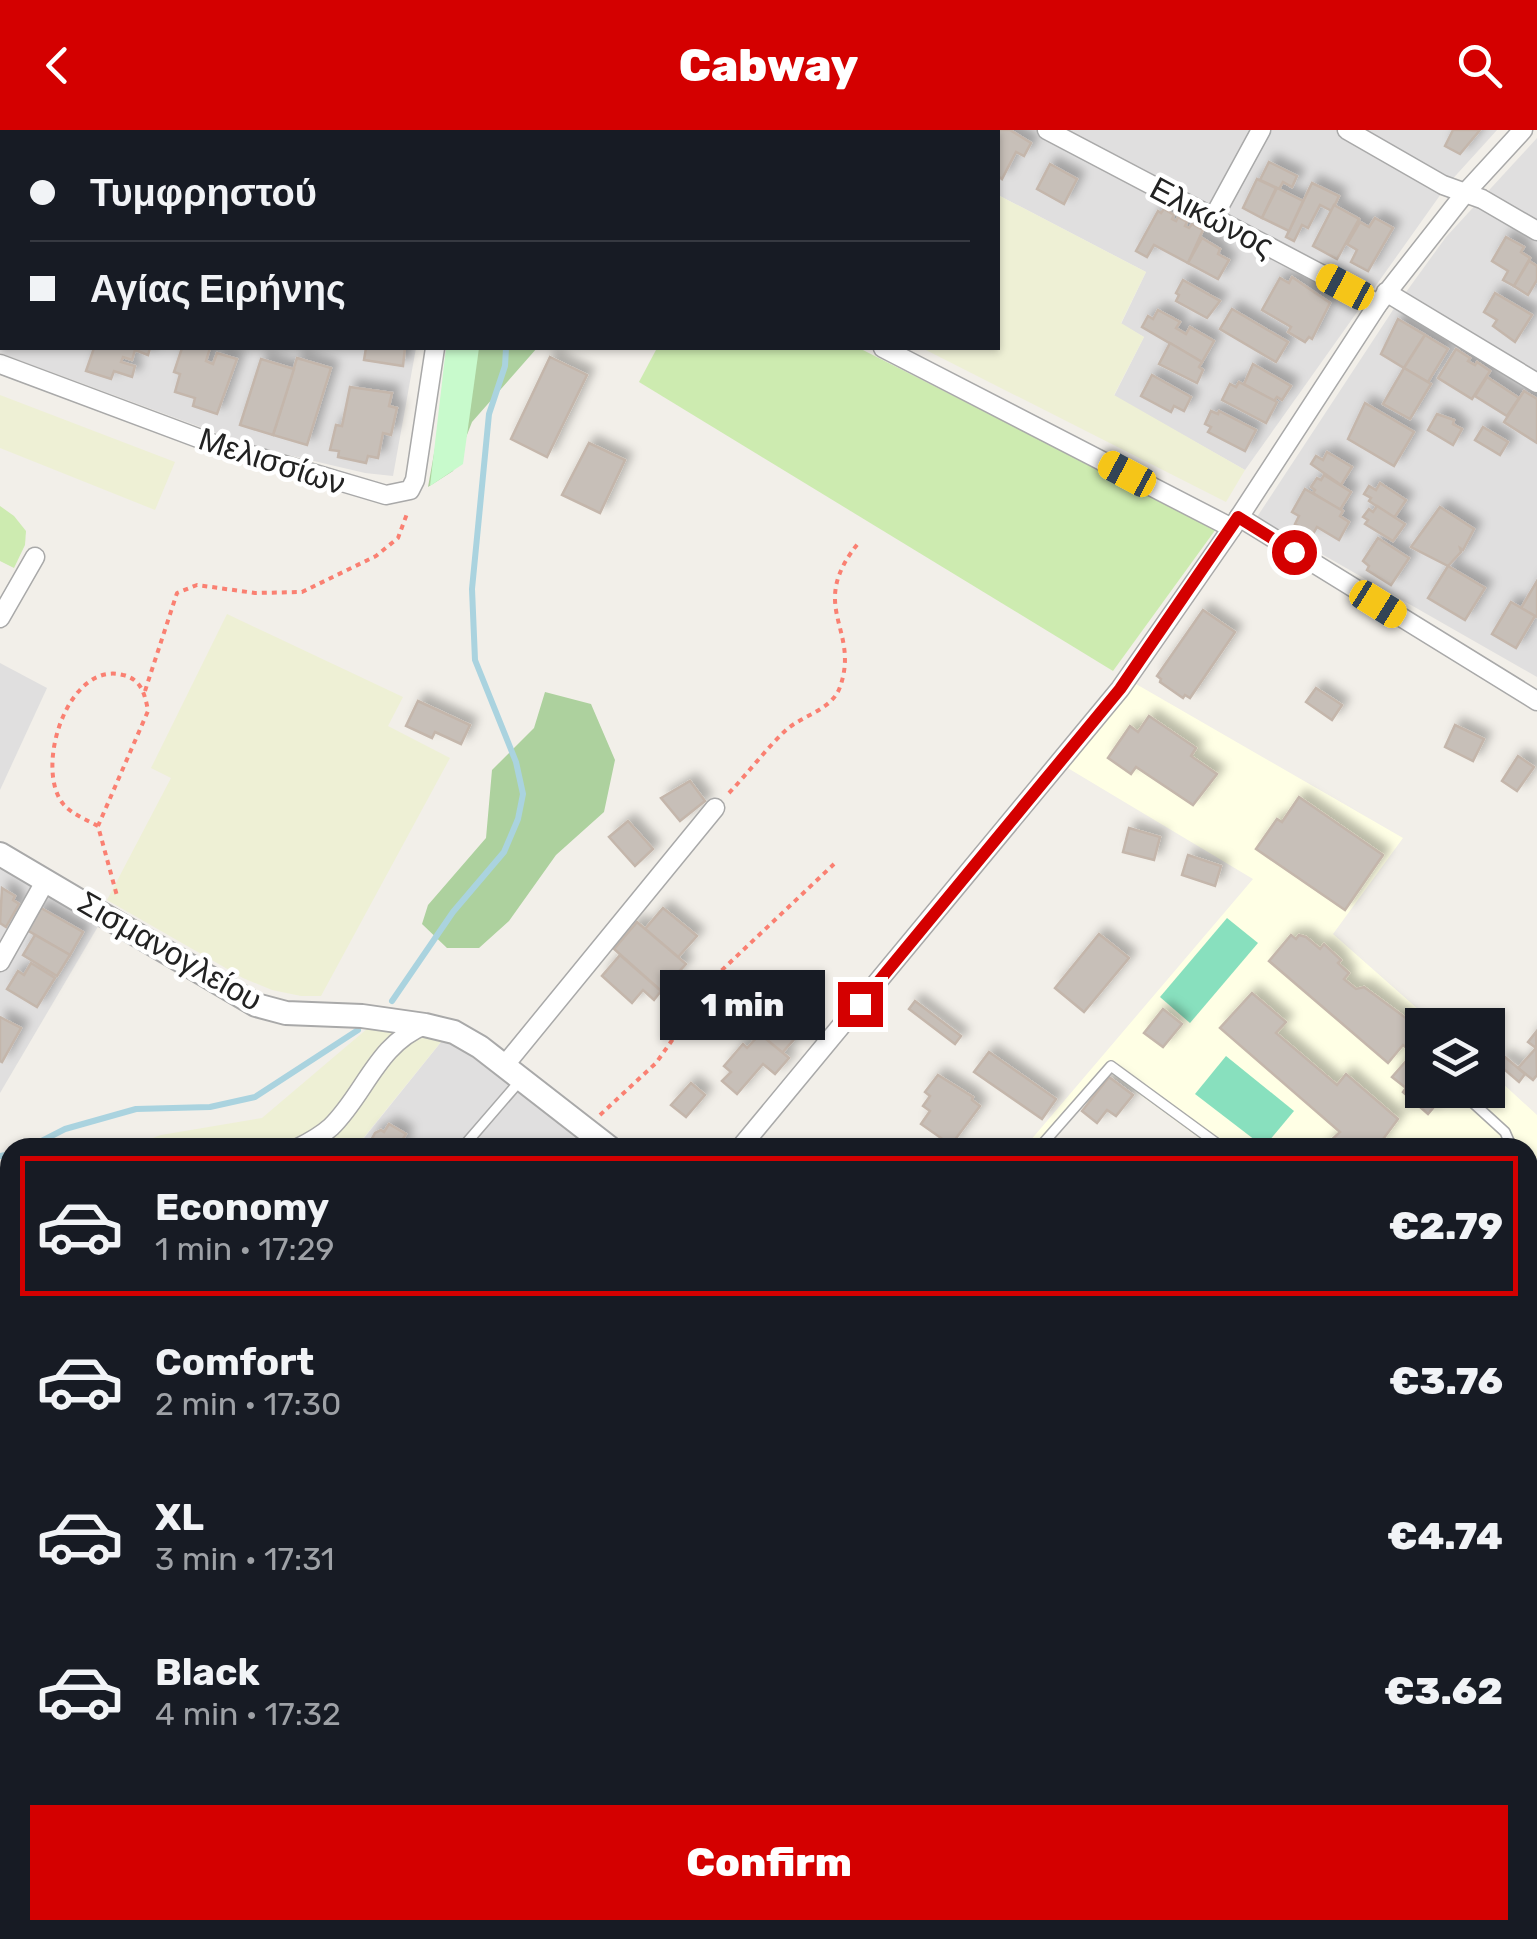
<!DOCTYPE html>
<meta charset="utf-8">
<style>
body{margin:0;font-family:Rubik,sans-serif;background:#20242c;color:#f1f3f6;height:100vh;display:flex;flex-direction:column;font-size:38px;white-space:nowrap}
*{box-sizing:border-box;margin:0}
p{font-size:32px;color:#9ea1a6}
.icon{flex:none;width:55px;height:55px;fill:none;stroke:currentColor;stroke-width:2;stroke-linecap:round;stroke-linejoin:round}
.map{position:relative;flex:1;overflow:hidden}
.drawer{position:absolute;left:0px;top:1008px;width:1538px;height:802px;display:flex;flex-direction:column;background:#171b24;border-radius:30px 30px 0 0;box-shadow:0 2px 8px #0004}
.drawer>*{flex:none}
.hud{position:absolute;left:0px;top:0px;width:1000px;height:220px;box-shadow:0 2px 8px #0004;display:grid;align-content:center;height:220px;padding:0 30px;background:#171b24}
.fabs{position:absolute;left:1405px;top:878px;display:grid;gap:20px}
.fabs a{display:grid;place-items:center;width:100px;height:100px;border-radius:0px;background:#171b24;box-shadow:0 2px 8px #0004;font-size:50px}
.end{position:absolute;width:45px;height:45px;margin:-22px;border:12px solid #d40000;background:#fff;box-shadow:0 0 0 5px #fff}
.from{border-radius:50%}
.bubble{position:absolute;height:70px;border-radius:0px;background:#171b24;box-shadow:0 2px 8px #0004;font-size:32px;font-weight:800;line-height:70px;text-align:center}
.car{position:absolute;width:30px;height:60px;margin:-30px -15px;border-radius:12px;box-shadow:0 0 8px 2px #0007;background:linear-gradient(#f5c518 24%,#345 0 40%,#f5c518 0 76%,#345 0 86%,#f5c518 0)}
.hud b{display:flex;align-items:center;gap:35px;height:95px;font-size:38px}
.hud b+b{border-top:2px solid #363941}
.hud i{width:25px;height:25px;background:#f1f3f6}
ul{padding:18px 0 0;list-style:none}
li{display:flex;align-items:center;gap:30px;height:140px;margin:0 20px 15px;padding:0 10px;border:5px solid transparent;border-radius:0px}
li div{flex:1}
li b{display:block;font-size:38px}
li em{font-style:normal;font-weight:800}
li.on{border-color:#d40000}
li>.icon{width:90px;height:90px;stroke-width:1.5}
.primary-button{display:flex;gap:20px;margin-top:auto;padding:20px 30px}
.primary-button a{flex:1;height:115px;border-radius:0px;background:#d40000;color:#fff;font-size:40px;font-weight:800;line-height:115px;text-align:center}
header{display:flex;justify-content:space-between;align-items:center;height:130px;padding:0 30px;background:#d40000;color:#fff;font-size:45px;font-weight:800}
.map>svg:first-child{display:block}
.residential{fill:#e0dfdf}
.education{fill:#ffffe5}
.farmland{fill:#eef0d5}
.grass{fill:#cdebb0}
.forest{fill:#add19e}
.park{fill:#c8facc}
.pitch{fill:#88e0be}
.parking{fill:#e2e2e2}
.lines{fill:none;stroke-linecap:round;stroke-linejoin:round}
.stream{stroke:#aad3df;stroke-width:6}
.building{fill:#c7bfb8;stroke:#c4b6ab;stroke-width:2.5;filter:url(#shadow)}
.service-casing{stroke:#a9a9a9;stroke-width:12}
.pedestrian-casing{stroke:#a9a9a9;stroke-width:16}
.minor-casing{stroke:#a9a9a9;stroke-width:21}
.tertiary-casing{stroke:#a9a9a9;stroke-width:26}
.path{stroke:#fa8072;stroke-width:4;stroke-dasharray:5 5;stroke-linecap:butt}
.service{stroke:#fff;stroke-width:9}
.pedestrian{stroke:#fff;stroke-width:12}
.minor{stroke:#fff;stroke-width:18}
.tertiary{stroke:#fff;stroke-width:22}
.route{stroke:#d40000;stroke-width:12}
.labels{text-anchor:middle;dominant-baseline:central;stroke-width:9;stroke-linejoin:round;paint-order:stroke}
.street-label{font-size:32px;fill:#222;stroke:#fff}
</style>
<header><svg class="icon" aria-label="back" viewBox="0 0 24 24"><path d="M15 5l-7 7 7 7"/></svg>Cabway<svg class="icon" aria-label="search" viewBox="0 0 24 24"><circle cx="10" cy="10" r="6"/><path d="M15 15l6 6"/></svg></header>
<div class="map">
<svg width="1537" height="1809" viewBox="0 0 1537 1809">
<defs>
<filter id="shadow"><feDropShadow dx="7" dy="-7" stdDeviation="5" flood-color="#0004"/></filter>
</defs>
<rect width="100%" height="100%" fill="#f2efe9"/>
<g class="residential">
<path d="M0,0H330L2,2V218H416L393,346L365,343L254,317L0,223Z"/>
<path d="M980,0H1497L1448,54L1245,340L1114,266L1144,207L1121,194L1146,142L998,65V2H978Z"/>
<path d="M1537,8V547L1257,387L1393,180L1446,107Z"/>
<path d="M0,533L47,558L0,660Z"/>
<path d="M0,736L100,793L0,963Z"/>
<path d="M445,907L595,1017L356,1018Z"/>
<path d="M1528,1690L1537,1694V1809H1079L1084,1800H1528Z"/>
<path d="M566,1800H858L854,1809H584Z"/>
</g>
<g class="education">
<path d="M1136,554L1403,708L1333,804L1436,895H1422V960H1488V940L1537,985V1030L1528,1034V1018L1211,1017L1110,943L1048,1017L1024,1018L1253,749L1066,637Z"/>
<path d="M1537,1078V1655L1528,1651V1085Z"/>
</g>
<g class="farmland">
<path d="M998,65L1146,142L1121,193L1144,207L1114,265L1245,340L1226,372L922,218H998Z"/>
<path d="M0,265L175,332L155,380L0,318Z"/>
<path d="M227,484L403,567L388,596L450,628L321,866H301L272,860L243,848L107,770L171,648L151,638Z"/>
<path d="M368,898L445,907L356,1017L124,1018L161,1005L262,988Z"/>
<path d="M10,1064V1800H197L195,1809H0V1073Z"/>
</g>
<g class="grass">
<path d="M657,218H859L1216,399L1113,541L639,252Z"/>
<path d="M0,376L14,386L26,401L25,415L14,438L0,431Z"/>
</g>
<g class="forest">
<path d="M453,218H537L472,292L453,341L428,357Z"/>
<path d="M545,562L591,574L615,630L604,682L556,725L509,791L479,818H447L422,794L428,775L486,708L492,640L534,598Z"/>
</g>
<path class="park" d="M446,218H479L463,334L430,356Z"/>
<g class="pitch">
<path d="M1227,788L1258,813L1190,893L1160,867Z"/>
<path d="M1226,926L1294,981L1264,1017L1195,964Z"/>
</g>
<path class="parking" d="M1537,1523V1641L1528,1637V1524Z"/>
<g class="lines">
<g class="stream">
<path d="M412,0L416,2"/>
<path d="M392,871L453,782L504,722L518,689L523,664L516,632L475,530L472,459L489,284L505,236L506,218"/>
<path d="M28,1018L65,999L136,979L210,977L255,967L358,900"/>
<path d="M0,1026L10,1024"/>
</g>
</g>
<g class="building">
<path d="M986,0H1010L1031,13L1024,26L1016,22L1002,49L998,46V2H985Z"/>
<path d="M1453,0H1480L1460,24L1445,16Z"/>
<path d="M1269,32L1297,46L1292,57L1283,52L1279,59L1260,50Z"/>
<path d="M1050,34L1077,49L1064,74L1037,59Z"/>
<path d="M1257,49L1276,58L1262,88L1243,78Z"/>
<path d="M1312,53L1339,66L1332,81L1320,75L1308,98L1302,95L1294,111L1286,107Z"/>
<path d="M1277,58L1303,71L1289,101L1262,88Z"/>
<path d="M1334,75L1359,89L1337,129L1313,116Z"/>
<path d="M1164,79L1174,85L1172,89L1176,91L1178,87L1187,92L1185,96L1189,98L1192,94L1203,100L1188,133L1154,115L1147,127L1136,121L1158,81L1161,83Z"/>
<path d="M1375,88L1393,98L1368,141L1351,132L1357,120L1347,114L1360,92L1369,97Z"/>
<path d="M1506,107L1524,117L1521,122L1530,128L1514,156L1503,150L1508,141L1492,131Z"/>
<path d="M1202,108L1220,119L1218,124L1229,130L1218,149L1188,133Z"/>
<path d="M1529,131L1537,136V150L1528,165L1514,156Z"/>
<path d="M1292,147L1330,173L1312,209L1309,207L1305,212L1288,202L1291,197L1262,180L1280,148L1289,153Z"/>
<path d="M1183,150L1220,171L1207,188L1176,171L1179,165L1176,163Z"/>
<path d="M1495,163L1532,185L1515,212L1493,196L1497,190L1484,182Z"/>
<path d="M1232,179L1288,212L1276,232L1220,199Z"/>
<path d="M1158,180L1180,192L1176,198L1186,204L1190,197L1214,211L1202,232L1142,197L1148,186L1153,189Z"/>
<path d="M1398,189L1425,205L1404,238L1381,224Z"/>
<path d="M1425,205L1448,219L1428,252L1404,238Z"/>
<path d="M1170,213L1202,232L1199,237L1203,240L1197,253L1159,234Z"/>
<path d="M94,218H150L148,225L135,220L132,230L123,227L121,232L135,236L132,247L114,241L111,249L86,241Z"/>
<path d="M182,218H210L206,231L213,234L217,223L237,229L217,284L193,276L195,268L175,262L180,244L174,242Z"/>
<path d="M366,218H405L403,236L364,230Z"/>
<path d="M1456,219L1470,228L1468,231L1475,235L1477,232L1490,241L1472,269L1438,248Z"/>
<path d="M550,227L587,245L547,327L511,309Z"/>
<path d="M297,228L331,238L307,315L273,305Z"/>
<path d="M261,229L294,239L273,305L240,295Z"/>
<path d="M1253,234L1291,256L1282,270L1277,267L1274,271L1244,254Z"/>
<path d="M1404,238L1431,254L1410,289L1383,274Z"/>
<path d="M1152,245L1191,267L1184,281L1174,276L1171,282L1141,266Z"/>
<path d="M1487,247L1519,268L1507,286L1475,266Z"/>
<path d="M1239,252L1277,272L1266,293L1222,270L1230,254L1236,257Z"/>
<path d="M350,257L392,263L389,276L397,278L391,305L383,303L378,328L368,326L366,333L338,327L339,321L330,320L336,295L342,296Z"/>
<path d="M1524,261L1537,269V313L1504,292Z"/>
<path d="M1365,273L1414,302L1394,336L1348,309Z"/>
<path d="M1211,281L1218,284L1219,281L1256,300L1245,321L1208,302L1211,297L1205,294Z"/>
<path d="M1437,284L1454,290L1453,294L1462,299L1453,315L1428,300Z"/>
<path d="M1483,297L1508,312L1500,325L1475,310Z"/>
<path d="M589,313L625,330L600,383L562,365Z"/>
<path d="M1327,322L1352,337L1341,355L1311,334L1316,326L1323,330Z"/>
<path d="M1324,345L1351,362L1340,380L1313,363L1315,360L1311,357L1317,348L1321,350Z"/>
<path d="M1380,353L1406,370L1394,388L1369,371L1371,368L1364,364L1369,356L1376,360Z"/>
<path d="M1305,359L1343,381L1340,386L1349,392L1339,410L1317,397L1313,404L1295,394L1299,386L1292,382Z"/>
<path d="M1377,376L1405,394L1393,411L1365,394L1368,390L1363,387L1369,379L1373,382Z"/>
<path d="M1440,377L1474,399L1463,420L1460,418L1461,422L1448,436L1411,417Z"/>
<path d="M1378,408L1409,428L1391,455L1367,440L1369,436L1363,431Z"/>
<path d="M1448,436L1485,458L1465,490L1428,468Z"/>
<path d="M1537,451V487L1521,478Z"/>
<path d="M1511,472L1535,486L1516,518L1492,504Z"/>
<path d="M1203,480L1235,502L1190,568L1185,565L1183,568L1160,552L1161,549L1157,546Z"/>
<path d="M1316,558L1342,575L1332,590L1306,572Z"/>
<path d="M418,571L470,595L461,614L435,602L432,608L406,596Z"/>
<path d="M1149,586L1196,618L1191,626L1217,644L1193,675L1136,637L1131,644L1108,628L1130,596L1138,602Z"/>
<path d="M1455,595L1484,609L1473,631L1445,617Z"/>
<path d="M1518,626L1534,637L1517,661L1502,651Z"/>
<path d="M690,651L705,671L680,691L661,668Z"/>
<path d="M1299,667L1383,725L1345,780L1256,719L1277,689L1282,692Z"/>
<path d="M628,691L653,719L635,736L609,707Z"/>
<path d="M1129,698L1160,707L1154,730L1123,722Z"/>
<path d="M1188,725L1221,736L1215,756L1182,745Z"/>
<path d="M2,758L15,766L13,770L19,774L6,797L0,793Z"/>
<path d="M41,778L83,802L70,825L27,800Z"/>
<path d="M663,778L697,806L678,827L645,799Z"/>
<path d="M637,792L686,834L661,861L614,819Z"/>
<path d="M1099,804L1129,828L1084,882L1055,858Z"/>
<path d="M35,805L70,825L57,846L23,825Z"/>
<path d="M1291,805L1296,809L1299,805L1306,807L1320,819L1324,814L1341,830L1338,833L1349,843L1344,849L1356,859L1364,857L1422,900V960H1440L1445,964L1428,984L1403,962L1406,958L1392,947L1413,923L1403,915L1388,933L1269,831Z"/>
<path d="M620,825L661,861L654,870L643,860L632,873L602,846Z"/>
<path d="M31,833L55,848L37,877L7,859L18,841L24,845Z"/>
<path d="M1252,863L1286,892L1276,903L1337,955L1346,944L1398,989L1378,1016L1323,1018L1340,1002L1220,898Z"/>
<path d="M788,867L811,890L782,923L763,907L775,893L769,889Z"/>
<path d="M915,871L961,906L955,914L909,879Z"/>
<path d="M1163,879L1182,894L1163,917L1144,903Z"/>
<path d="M0,887L21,898L2,932L0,931Z"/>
<path d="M1536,902L1537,945L1533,950L1518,938L1536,918L1528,912Z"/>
<path d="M760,904L789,928L775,944L763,934L737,964L722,951L731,942L724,936L743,914L747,918Z"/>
<path d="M989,922L1056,969L1042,989L974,942Z"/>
<path d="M1505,927L1525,944L1519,952L1498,934Z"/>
<path d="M938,945L973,967L972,970L980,976L951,1015L921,994L930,981L923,976L930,966L925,962Z"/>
<path d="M1109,947L1133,965L1116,986L1107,980L1097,993L1082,981Z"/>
<path d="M691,953L705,965L686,987L671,975Z"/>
<path d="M389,994L406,1004L401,1012L405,1015L403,1018H367L375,1003L381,1000L384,1002Z"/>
<path d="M1537,1159V1324L1528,1280V1161Z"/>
<path d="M1537,1443V1491L1528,1493V1445Z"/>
<path d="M1531,1774L1537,1777V1809H1515L1519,1800H1528Z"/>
<path d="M778,1800H795L816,1809H775Z"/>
<path d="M864,1800H900L917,1809H870L862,1805Z"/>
<path d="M918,1800H976L992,1809H935Z"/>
<path d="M1011,1800H1043L1059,1809H1006Z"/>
<path d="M1268,1800H1310L1306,1809H1280L1267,1803Z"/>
<path d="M1310,1800L1321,1803L1344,1800L1353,1804L1351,1809H1306Z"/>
<path d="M1388,1800H1432L1428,1809H1384Z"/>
<path d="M1435,1800H1468L1464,1809H1432Z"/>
</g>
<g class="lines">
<defs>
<g id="service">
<path d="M1459,960L1505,1002L1512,1018"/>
<path d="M462,1018L519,952"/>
<path d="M1039,1018L1111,936L1223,1018"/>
<path d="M1528,1114L1537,1105"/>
<path d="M1528,1130L1537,1129"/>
<path d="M1528,1636L1537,1640"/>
</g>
<path id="pedestrian" d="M342,0L343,2"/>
<g id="minor">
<path d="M74,0L81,2"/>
<path d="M1047,0L1378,174"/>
<path d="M1347,0L1443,55L1482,69L1537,101"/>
<path d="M967,2L968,0"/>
<path d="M1213,88L1261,0"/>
<path d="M1386,162L1537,253"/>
<path d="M883,218L1232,398"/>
<path d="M0,234L214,314L386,365L410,360L415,350L435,218"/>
<path d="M1239,387L1537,571"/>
<path d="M0,488L35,427"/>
<path d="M0,832L46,750"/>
<path d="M504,936L715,678"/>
<path d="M298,1018C310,1012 321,1006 331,997C365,964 377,914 425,895"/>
<path d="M740,1018L1120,559L1232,398L1378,174L1466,62L1523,0"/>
<path d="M1528,1059L1537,1054"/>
<path d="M1528,1733L1537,1711"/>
<path d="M425,1800L455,1804L459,1809"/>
<path d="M673,1800L689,1809"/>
<path d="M1205,1800L1226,1809"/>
<path d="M560,1809L562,1800"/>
<path d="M1241,1809L1245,1800"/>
<path d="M1373,1809L1376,1800"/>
<path d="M1494,1809L1498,1800"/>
</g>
<g id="tertiary">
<path d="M0,724L256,875L286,883L362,886L425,895L454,902L480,917L610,1018"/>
<path d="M1528,1679L1537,1684"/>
</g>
</defs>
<use href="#service" class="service-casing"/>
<use href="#pedestrian" class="pedestrian-casing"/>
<use href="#minor" class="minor-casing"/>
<use href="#tertiary" class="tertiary-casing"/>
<g class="path">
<path d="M145,561L177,463L197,455L255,463L302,462L376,426L398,408L408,381"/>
<path d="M729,663C748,643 766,619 786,600C803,585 832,580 840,557C861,498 805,477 860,411"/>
<path d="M98,696C87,690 72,684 64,675C33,639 68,530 123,545C141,549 145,564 148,581L98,696L117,766"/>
<path d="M600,985L656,933L721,841L834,734"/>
<path d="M0,1552L3,1572L0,1581"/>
</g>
<use href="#service" class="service"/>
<use href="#pedestrian" class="pedestrian"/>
<use href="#minor" class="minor"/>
<use href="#tertiary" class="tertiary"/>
</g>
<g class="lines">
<path class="route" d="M860,874L1120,559L1238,387L1294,422"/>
</g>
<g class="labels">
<g class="street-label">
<text transform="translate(1212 87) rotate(28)">Ελικώνος</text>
<text transform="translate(272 331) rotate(18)">Μελισσίων</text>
<text transform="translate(170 821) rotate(30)">Σισμανογλείου</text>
</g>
</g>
</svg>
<div class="fabs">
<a><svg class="icon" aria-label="layers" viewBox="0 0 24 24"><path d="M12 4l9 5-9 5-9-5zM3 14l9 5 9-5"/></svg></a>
</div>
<i class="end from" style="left:1294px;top:422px"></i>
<i class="end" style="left:860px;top:874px"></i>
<div class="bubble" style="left:660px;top:840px;width:165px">1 min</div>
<i class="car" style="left:1345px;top:157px;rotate:298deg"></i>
<i class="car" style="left:1127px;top:344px;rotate:298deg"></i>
<i class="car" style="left:1378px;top:474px;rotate:122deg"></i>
<div class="hud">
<b><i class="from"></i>Τυμφρηστού</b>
<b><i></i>Αγίας Ειρήνης</b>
</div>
<section class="drawer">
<ul>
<li class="on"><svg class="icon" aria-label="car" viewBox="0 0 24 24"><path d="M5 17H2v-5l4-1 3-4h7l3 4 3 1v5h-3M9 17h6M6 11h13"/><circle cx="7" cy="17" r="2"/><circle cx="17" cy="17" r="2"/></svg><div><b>Economy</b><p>1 min · 17:29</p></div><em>€2.79</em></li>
<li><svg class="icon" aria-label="car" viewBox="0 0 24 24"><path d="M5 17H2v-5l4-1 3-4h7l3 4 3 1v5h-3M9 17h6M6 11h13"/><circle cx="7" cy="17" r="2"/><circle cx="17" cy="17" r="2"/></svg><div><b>Comfort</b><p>2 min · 17:30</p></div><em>€3.76</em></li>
<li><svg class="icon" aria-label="car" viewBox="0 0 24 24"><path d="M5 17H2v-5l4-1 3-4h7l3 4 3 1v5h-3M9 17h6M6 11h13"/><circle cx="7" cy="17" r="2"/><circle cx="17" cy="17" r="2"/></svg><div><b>XL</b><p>3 min · 17:31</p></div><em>€4.74</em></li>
<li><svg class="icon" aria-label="car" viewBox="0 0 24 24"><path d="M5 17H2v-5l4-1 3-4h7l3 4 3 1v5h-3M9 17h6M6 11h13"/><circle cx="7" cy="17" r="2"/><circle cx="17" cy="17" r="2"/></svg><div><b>Black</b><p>4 min · 17:32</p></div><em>€3.62</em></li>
</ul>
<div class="primary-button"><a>Confirm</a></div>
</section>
</div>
